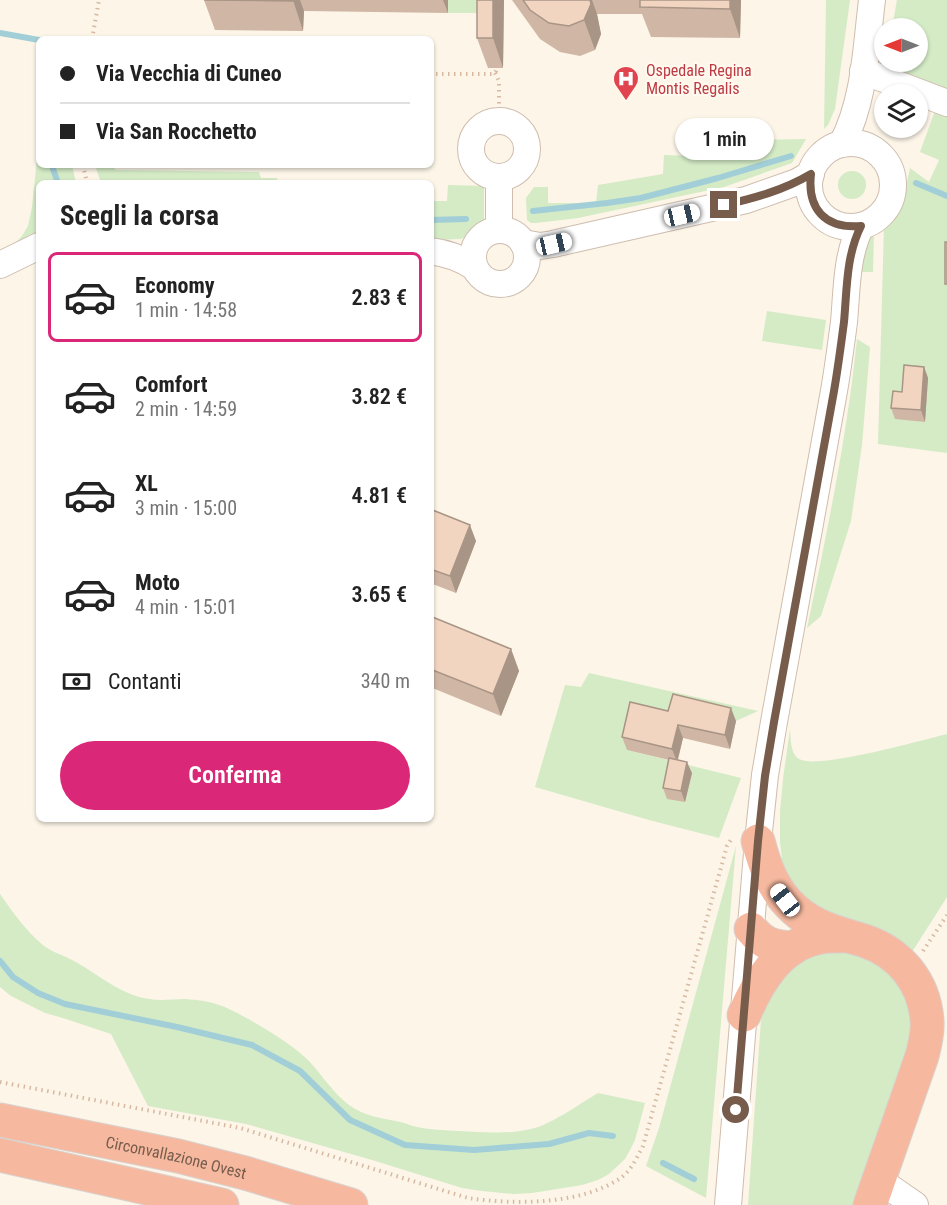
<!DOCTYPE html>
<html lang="it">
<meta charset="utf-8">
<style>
body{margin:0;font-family:"Roboto Condensed",sans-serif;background:#f2f2f2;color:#222;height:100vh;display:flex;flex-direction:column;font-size:22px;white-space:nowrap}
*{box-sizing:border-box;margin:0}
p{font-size:20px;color:#767676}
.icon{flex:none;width:33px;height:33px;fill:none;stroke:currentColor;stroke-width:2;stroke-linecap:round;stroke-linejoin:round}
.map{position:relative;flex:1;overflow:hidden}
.side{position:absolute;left:36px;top:180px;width:398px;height:642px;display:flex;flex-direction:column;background:#fff;border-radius:9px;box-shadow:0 2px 4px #0004}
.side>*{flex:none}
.hud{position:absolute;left:36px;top:36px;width:398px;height:132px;border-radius:9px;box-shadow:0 2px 4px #0004;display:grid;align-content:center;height:132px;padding:0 24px;background:#fff}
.needle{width:39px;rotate:270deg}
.fabs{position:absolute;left:874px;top:18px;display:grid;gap:12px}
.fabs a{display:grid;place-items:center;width:54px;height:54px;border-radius:50%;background:#fff;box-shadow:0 2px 4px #0004;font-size:30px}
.end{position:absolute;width:27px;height:27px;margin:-14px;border:8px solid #775c4c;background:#fff;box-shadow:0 0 0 3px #fff}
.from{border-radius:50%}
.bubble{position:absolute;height:42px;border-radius:21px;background:#fff;box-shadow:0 2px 4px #0004;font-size:20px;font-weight:600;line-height:42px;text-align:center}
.car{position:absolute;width:18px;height:36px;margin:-18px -9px;border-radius:8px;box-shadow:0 0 4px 2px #0007;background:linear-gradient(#fff 24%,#345 0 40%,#fff 0 76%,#345 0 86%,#fff 0)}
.hud b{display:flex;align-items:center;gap:21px;height:57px;font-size:22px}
.hud b+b{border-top:2px solid #e0e0e0}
.hud i{width:15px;height:15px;background:#222}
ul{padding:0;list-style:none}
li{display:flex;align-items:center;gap:18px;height:90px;margin:0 12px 9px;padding:0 12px;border:3px solid transparent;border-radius:9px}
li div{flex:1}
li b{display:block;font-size:22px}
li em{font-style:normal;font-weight:600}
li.current{border-color:#db2777}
li>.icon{width:54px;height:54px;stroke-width:1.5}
h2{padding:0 24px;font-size:27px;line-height:72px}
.pay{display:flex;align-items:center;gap:15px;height:66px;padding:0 24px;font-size:22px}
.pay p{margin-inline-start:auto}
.primary-button{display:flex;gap:12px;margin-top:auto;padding:12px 24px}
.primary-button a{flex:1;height:69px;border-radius:36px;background:#db2777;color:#fff;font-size:24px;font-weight:600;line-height:69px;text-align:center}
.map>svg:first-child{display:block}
.green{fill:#d4ebc6}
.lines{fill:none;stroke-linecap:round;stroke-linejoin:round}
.stream{stroke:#a2ced8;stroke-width:6}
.minor-casing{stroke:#cfbdae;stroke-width:28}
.highway-casing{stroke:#d9d1cd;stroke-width:35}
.path{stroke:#d7b9a2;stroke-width:4;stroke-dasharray:1.5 4.5;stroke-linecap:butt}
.minor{stroke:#fff;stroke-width:26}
.highway{stroke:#f6b9a0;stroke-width:33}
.wall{fill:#d0b7a5}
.shaded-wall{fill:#a99586}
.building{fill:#f2d5c0;stroke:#a99586;stroke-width:1.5}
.route{stroke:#775c4c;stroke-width:8}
.labels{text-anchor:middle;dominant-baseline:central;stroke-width:4.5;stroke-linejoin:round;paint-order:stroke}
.health-label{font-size:16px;fill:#be3a42;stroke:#fff9ef;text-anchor:start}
.street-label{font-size:16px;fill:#775c4c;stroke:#fff9ef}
</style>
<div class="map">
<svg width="947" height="1205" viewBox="0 0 947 1205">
<rect width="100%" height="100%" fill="#fcf5e8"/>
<g class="green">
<path d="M448,0H489L488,13H448Z"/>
<path d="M826,0H850L835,109L828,125L824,129Z"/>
<path d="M897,0H947V95L885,72L886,62H918V28H892Z"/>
<path d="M937,105L947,108V453L878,444L884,225C902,206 905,193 910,168L929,182L939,160L920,152Z"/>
<path d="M39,139V165H72L76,183H39V232L13,245L22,236L28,226L32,207Z"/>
<path d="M806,139L792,163L724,187L578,218L536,223H531L527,220L526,198L534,187H548V203H596L598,185L663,174L664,155L741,158L742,140Z"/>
<path d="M95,165H111L116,170L259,172L261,178H277L278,183H101Z"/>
<circle cx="852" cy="185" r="14"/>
<path d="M448,185L484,186V220L471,235L461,239L431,240L430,201H447Z"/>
<path d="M874,232L873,272H862C863,257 863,243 874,232Z"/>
<path d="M767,311L826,320L822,350L762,341Z"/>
<path d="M857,339L870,347L862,445L851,521L821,616L807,628C827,532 847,437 857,339Z"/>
<path d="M589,673L758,711L736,721L627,750L741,778L719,838L649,820L535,787L565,685L581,687Z"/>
<path d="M790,729C791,739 790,753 799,759C817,770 922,740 947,734V897L912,952L835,917L798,894L783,868L780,842V811L783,779Z"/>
<path d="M736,846L706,1198L646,1166L659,1128Z"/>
<path d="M0,894C14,914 25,930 44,946C52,952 63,955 72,960C97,973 120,995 149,999C161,1001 173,999 185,999C200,1000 215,1002 229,1009C252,1020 291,1043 309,1061C322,1075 333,1093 349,1105C364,1116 381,1118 400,1122C406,1123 411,1126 417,1127C430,1130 444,1130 458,1131C483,1132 510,1135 535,1128C553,1123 581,1103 598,1093L645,1103L635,1140L630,1150L625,1159L609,1174L598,1180L582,1185L532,1193L514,1194L482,1191L462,1188L372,1160L246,1124L148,1106L111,1034L63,1018L45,1013L11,996L0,987Z"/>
<path d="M840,949L884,967L904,993L912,1020L909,1050L853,1205H748L761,1019L765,1001L773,987L807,955Z"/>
</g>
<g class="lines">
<g class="stream">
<path d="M0,33L39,40"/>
<path d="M53,165V169L58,183"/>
<path d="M916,183L947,196"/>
<path d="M533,211L607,203L641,198L718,178L791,156"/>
<path d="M430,220L466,219"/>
<path d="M0,961L13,977L38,993L65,1004L177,1027L252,1045L300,1071L350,1120L405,1145L474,1150L549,1144L589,1133L613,1136"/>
<path d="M663,1163L694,1179"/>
</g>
<defs>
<g id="minor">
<path d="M863,71L947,103"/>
<circle cx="499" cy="149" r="28"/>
<circle cx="851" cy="185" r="42"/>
<path d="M842,144C865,100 866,48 872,0"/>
<path d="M499,177V229"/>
<circle cx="500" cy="257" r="27"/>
<path d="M523,243L540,246L553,244L746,200L797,182L811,174"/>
<path d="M430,251C446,253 461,258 474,267"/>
<path d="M0,265L39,246"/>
<path d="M879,1180L915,1205"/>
<path d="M728,1205L758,841L765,775L774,722L834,391C838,368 841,345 844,322C847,289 846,256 861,226"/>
</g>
<g id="highway">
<path d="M758,841C765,867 773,890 794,909C815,928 839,933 865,941C900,953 924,982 927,1020C928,1032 925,1045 922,1056L870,1205"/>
<path d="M751,929C763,944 773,947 793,948"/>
<path d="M744,1015C758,982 779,946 817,938C826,935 836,936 846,936"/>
<path id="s1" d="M0,1120L178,1156L245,1173L351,1205"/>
<path d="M0,1155L222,1205"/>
</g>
</defs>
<use href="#minor" class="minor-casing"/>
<use href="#highway" class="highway-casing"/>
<g class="path">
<path d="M92,39L99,0"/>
<path d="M495,73L499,81V121"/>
<path d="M430,74H493L496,71V64"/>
<path d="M83,165L87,183"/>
<path d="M923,951L947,915"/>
<path d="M0,1082L240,1128L468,1198C514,1205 583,1205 622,1177C632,1169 637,1157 643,1146L727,846L732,838"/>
</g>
<use href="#minor" class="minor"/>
<use href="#highway" class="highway"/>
</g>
<g class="wall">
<path d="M204,0H448V13L304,11L303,31L215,30Z"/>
<path d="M504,0L503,68H488L477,38Z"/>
<path d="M512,0H741L740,38L651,37L642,14H597L601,34L595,50L580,56L560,52L540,39Z"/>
<path d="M924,367L928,378L925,422L895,419L891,408L902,392Z"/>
<path d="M430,509L476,541L456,593L430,583Z"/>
<path d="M430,616L511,649L519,671L501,716L430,687Z"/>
<path d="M668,711L736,721L730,749L683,738L678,760L692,773L685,802L667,799L663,788L669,760L627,750L622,737Z"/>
</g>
<g class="shaded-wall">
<path d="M293,0H300L304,11L303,31Z"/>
<path d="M443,0H448V13Z"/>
<path d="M493,0H504L503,68L493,38Z"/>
<path d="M590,0H592L597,14L601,34L595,50L584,20Z"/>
<path d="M730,0H741L740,38L730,9Z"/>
<path d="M924,367L928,378L925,422L921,410Z"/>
<path d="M470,525L476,541L456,593L450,576Z"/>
<path d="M511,649L519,671L501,716L493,694Z"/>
<path d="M731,708L736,721L730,749L725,735Z"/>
<path d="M678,725L683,738L677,762L672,749Z"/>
<path d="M687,762L692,773L685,802L681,791Z"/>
</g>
<g class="building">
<path d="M204,0H293V1Z"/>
<rect x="477" y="0" width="16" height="38"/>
<path d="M523,0H590L591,4L584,20L569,26L549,23L530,10Z"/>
<path d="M640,0H730V9L640,7Z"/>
<rect x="945" y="242" width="2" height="42"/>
<path d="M904,365L924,367L921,410L891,408L893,391L902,392Z"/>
<path d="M430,509L470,525L450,576L430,569Z"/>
<path d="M430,616L511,649L493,694L430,669Z"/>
<path d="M673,694L731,708L725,735L678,725L672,749L622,737L630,702L668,711Z"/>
<path d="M669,758L687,762L681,791L663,788Z"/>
</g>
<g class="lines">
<path class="route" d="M724,205C755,198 784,190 811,174C807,209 825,229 861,226C846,256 847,289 844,322C841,345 838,368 834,391L774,722L765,776L758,841L736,1110"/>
</g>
<defs>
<symbol id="hospital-pin" viewBox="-11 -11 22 30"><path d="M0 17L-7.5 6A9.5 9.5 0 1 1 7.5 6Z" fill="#e0444e" stroke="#fff9ef"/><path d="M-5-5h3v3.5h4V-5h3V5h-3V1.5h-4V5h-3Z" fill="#fff"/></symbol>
</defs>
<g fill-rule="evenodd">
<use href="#hospital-pin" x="611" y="64" width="30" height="40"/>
</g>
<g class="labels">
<g class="health-label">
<text x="646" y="70">Ospedale Regina<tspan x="646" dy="18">Montis Regalis</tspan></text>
</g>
<g class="street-label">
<text stroke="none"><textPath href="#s1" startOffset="180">Circonvallazione Ovest</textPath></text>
</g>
</g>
</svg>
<div class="fabs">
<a><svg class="needle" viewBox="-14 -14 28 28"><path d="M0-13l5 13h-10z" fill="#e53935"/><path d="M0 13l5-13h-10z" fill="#767676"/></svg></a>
<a><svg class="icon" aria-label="layers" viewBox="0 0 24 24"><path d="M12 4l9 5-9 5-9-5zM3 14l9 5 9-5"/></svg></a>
</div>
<i class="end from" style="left:736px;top:1110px"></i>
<i class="end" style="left:724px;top:205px"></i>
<div class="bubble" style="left:675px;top:118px;width:99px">1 min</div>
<i class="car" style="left:682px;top:215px;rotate:77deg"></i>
<i class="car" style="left:554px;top:244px;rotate:77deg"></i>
<i class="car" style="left:785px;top:900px;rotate:322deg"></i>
<div class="hud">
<b><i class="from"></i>Via Vecchia di Cuneo</b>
<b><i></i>Via San Rocchetto</b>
</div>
<section class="side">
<h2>Scegli la corsa</h2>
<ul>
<li class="current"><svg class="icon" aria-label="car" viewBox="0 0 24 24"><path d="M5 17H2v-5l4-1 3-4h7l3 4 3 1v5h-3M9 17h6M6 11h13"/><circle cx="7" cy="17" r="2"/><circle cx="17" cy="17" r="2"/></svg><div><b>Economy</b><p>1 min · 14:58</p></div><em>2.83 €</em></li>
<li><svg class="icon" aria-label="car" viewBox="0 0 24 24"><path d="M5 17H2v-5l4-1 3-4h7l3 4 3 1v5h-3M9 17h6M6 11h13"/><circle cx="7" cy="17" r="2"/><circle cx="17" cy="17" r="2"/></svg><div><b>Comfort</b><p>2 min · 14:59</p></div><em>3.82 €</em></li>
<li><svg class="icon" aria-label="car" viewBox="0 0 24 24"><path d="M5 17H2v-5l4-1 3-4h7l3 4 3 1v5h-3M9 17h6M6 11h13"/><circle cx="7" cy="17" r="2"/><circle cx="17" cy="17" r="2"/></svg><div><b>XL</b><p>3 min · 15:00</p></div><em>4.81 €</em></li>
<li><svg class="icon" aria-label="car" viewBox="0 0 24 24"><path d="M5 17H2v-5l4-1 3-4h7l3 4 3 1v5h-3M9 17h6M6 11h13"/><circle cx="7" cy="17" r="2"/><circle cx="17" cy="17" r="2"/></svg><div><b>Moto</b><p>4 min · 15:01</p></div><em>3.65 €</em></li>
</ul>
<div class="pay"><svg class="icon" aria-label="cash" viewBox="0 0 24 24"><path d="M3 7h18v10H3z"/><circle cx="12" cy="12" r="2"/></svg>Contanti<p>340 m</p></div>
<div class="primary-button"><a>Conferma</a></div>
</section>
</div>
